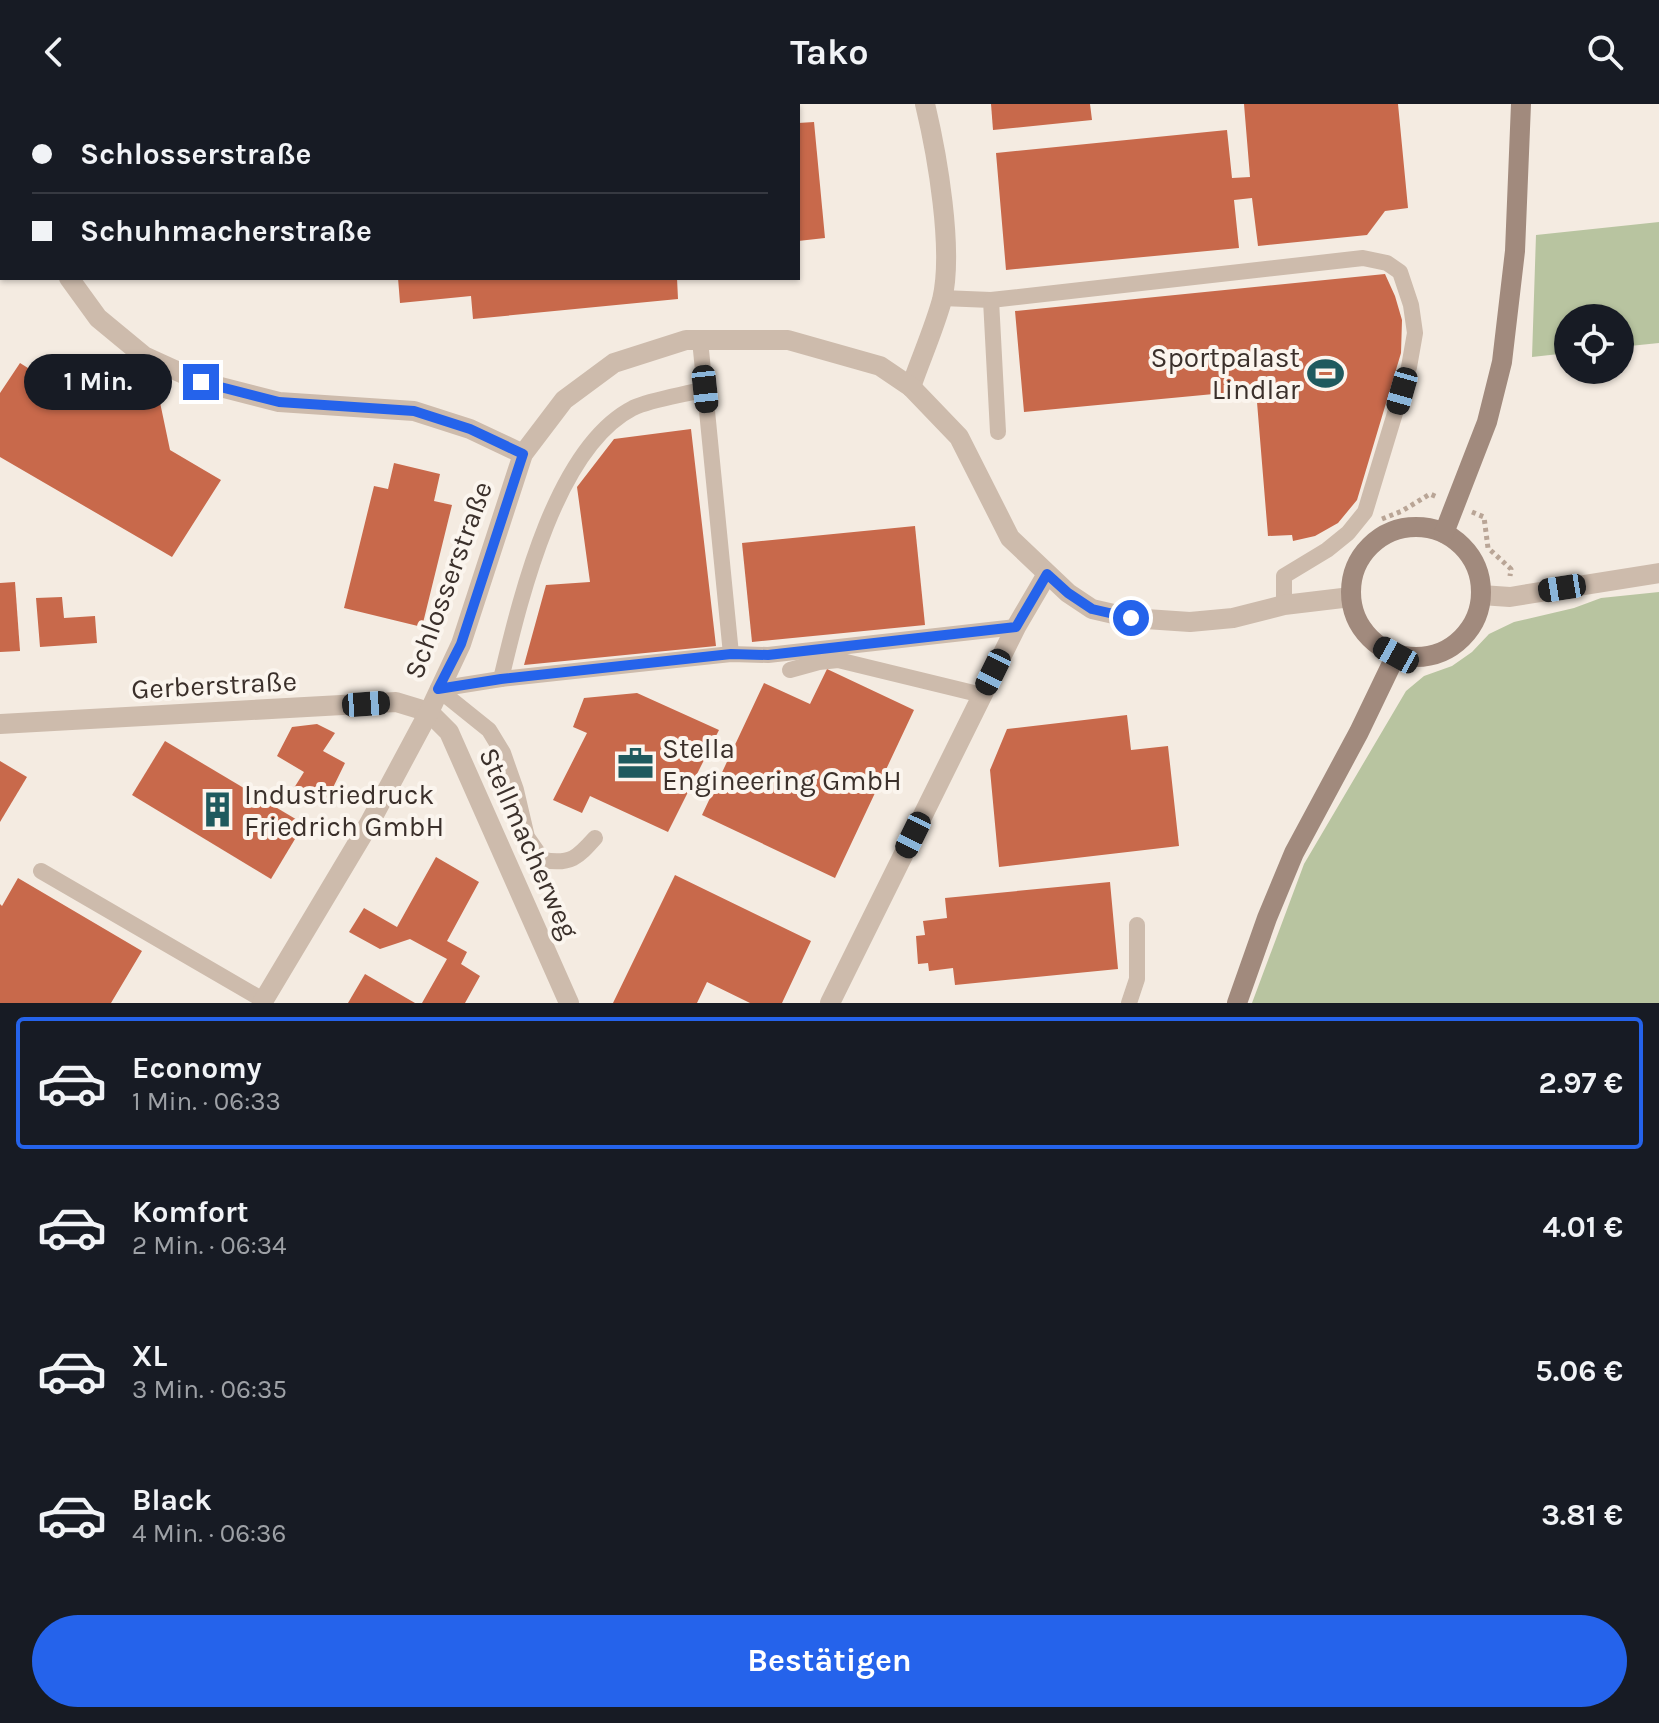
<!DOCTYPE html>
<html lang="de">
<meta charset="utf-8">
<style>
body{margin:0;font-family:Karla,sans-serif;background:#20242c;color:#f1f3f6;height:100vh;display:flex;flex-direction:column;font-size:30px;white-space:nowrap}
*{box-sizing:border-box;margin:0}
p{font-size:26px;color:#9ea1a6}
.icon{flex:none;width:44px;height:44px;fill:none;stroke:currentColor;stroke-width:2;stroke-linecap:round;stroke-linejoin:round}
.map{position:relative;height:899px;overflow:hidden}
.sheet{display:flex;flex-direction:column;background:#171b24;flex:1}
.sheet>*{flex:none}
.top-card{position:absolute;left:0px;top:0px;width:800px;height:176px;box-shadow:0 2px 6px #0004;display:grid;align-content:center;height:176px;padding:0 32px;background:#171b24}
.fabs{position:absolute;left:1554px;top:200px;display:grid;gap:16px}
.fabs a{display:grid;place-items:center;width:80px;height:80px;border-radius:50%;background:#171b24;box-shadow:0 2px 6px #0004;font-size:40px}
.end{position:absolute;width:36px;height:36px;margin:-18px;border:10px solid #2563eb;background:#fff;box-shadow:0 0 0 4px #fff}
.from{border-radius:50%}
.bubble{position:absolute;height:56px;border-radius:28px;background:#171b24;box-shadow:0 2px 6px #0004;font-size:26px;font-weight:700;line-height:56px;text-align:center}
.car{position:absolute;width:24px;height:48px;margin:-24px -12px;border-radius:10px;box-shadow:0 0 6px 2px #0007;background:linear-gradient(#222 24%,#8ab4d8 0 40%,#222 0 76%,#8ab4d8 0 86%,#222 0)}
.top-card b{display:flex;align-items:center;gap:28px;height:76px;font-size:30px}
.top-card b+b{border-top:2px solid #363941}
.top-card i{width:20px;height:20px;background:#f1f3f6}
ul{padding:14px 0 0;list-style:none}
li{display:flex;align-items:center;gap:24px;height:132px;margin:0 16px 12px;padding:0 16px;border:4px solid transparent;border-radius:8px}
li div{flex:1}
li b{display:block;font-size:30px}
li em{font-style:normal;font-weight:700}
li.on{border-color:#2563eb}
li>.icon{width:72px;height:72px;stroke-width:1.5}
.primary-button{display:flex;gap:16px;margin-top:auto;padding:16px 32px}
.primary-button a{flex:1;height:92px;border-radius:48px;background:#2563eb;color:#fff;font-size:32px;font-weight:700;line-height:92px;text-align:center}
header{display:flex;justify-content:space-between;align-items:center;height:104px;padding:0 32px;background:#171b24;font-size:36px;font-weight:700}
.map>svg:first-child{display:block}
.green{fill:#b8c4a0}
.building{fill:#c8694b}
.lines{fill:none;stroke-linecap:round;stroke-linejoin:round}
.path{stroke:#b9a596;stroke-width:5;stroke-dasharray:4 4;stroke-linecap:butt}
.service{stroke:#cdbbac;stroke-width:16}
.minor{stroke:#cdbbac;stroke-width:20}
.secondary{stroke:#a18a7d;stroke-width:20}
.route{stroke:#2563eb;stroke-width:10}
.labels{text-anchor:middle;dominant-baseline:central;stroke-width:8;stroke-linejoin:round;paint-order:stroke}
.poi-label{font-size:28px;fill:#3b302b;stroke:#fbf5ee;text-anchor:start}
.street-label{font-size:28px;fill:#3b302b;stroke:#fbf5ee}
</style>
<header><svg class="icon" aria-label="back" viewBox="0 0 24 24"><path d="M15 5l-7 7 7 7"/></svg>Tako<svg class="icon" aria-label="search" viewBox="0 0 24 24"><circle cx="10" cy="10" r="6"/><path d="M15 15l6 6"/></svg></header>
<div class="map">
<svg width="1659" height="899" viewBox="0 0 1659 899">
<rect width="100%" height="100%" fill="#f4ebe1"/>
<g class="green">
<path d="M1659,118V239L1620,243V214H1568V249L1532,253L1536,131Z"/>
<path d="M1659,488V899H1252L1304,760L1406,587L1424,572L1452,562L1472,548L1489,530L1514,518L1574,504L1601,494Z"/>
</g>
<g class="building">
<path d="M991,0H1090L1092,16L993,26Z"/>
<path d="M1244,0H1398L1408,104L1385,107L1367,131L1258,142L1252,94L1234,96L1239,144L1006,166L996,49L1227,26L1232,74L1250,73Z"/>
<path d="M814,18L825,134L798,137V19Z"/>
<path d="M1385,170L1395,192L1402,216L1401,249L1357,396L1338,419L1315,432L1293,437L1292,431L1268,432L1256,286L1024,308L1015,207Z"/>
<path d="M398,174H677L678,195L473,215L471,192L400,199Z"/>
<path d="M20,259L95,306L157,284L170,346L221,376L172,453L0,353V289Z"/>
<path d="M691,325L716,542L524,561L546,481L590,478L577,383L614,335Z"/>
<path d="M394,359L440,370L434,397L452,401L422,523L344,504L374,382L388,385Z"/>
<path d="M915,422L925,521L752,538L742,439Z"/>
<path d="M15,478L20,547L0,548V479Z"/>
<path d="M62,493L64,514L95,512L97,539L40,543L36,494Z"/>
<path d="M827,565L914,606L835,774L702,711L764,579L810,600Z"/>
<path d="M637,589L719,626L668,728L590,692L582,709L553,696L587,629L573,623L584,594Z"/>
<path d="M1127,611L1131,646L1168,642L1179,742L999,763L990,666L1007,625Z"/>
<path d="M317,620L335,629L323,647L345,659L324,702L294,684L304,668L277,652L292,623Z"/>
<path d="M165,637L304,720L271,775L132,691Z"/>
<path d="M0,657L27,673L0,718Z"/>
<path d="M436,753L479,778L447,837L467,848L461,860L480,872L465,899H422L447,855L410,835L380,845L349,828L364,804L397,823Z"/>
<path d="M675,771L811,837L782,899H750L707,878L697,899H613Z"/>
<path d="M18,774L142,847L111,899H0V800L2,802Z"/>
<path d="M1110,778L1118,865L955,881L953,864L929,867L928,859L918,860L916,832L925,831L923,817L947,814L945,794Z"/>
<path d="M365,870L415,899H348Z"/>
</g>
<g class="lines">
<g class="path">
<path d="M1472,408L1484,413L1488,444L1511,465L1510,472"/>
<path d="M1382,415L1402,407L1430,390L1437,393"/>
</g>
<g class="service">
<path d="M27,2L28,0"/>
<path d="M0,75L2,76"/>
<path d="M942,194L991,196L998,328"/>
<path d="M991,196L1363,154L1387,159L1400,168L1411,201L1415,229L1409,263L1365,408L1348,429L1327,446L1284,472V501"/>
<path d="M700,236L731,550"/>
<path d="M790,566L819,558L838,556L982,591"/>
<path d="M501,575C520,496 555,344 633,304C652,295 684,291 705,285"/>
<path d="M438,585L501,575L731,550L768,551L1016,523"/>
<path d="M438,585L489,626L503,649L516,686L527,733L543,756C571,761 578,753 595,734"/>
<path d="M41,767L263,896"/>
<path d="M1129,899L1137,875V821"/>
</g>
<g class="minor">
<path d="M69,174L98,214L144,252L201,278L279,298L414,307L470,325L523,350"/>
<path d="M911,283C921,254 934,225 942,196C954,146 937,50 925,0"/>
<path d="M1481,491L1510,493L1659,469"/>
<path d="M0,620L396,598L429,608L449,628L569,899"/>
<path d="M262,899L369,720L429,608L461,540L523,350L564,296L614,259L686,236H788L880,262L911,283L959,333L1010,434L1068,489L1092,505L1131,514L1190,518L1233,514L1284,501L1351,493"/>
<path d="M830,899L1016,523L1047,470"/>
</g>
<g class="secondary">
<circle cx="1416" cy="488" r="65"/>
<path d="M1444,429L1487,318L1502,258L1515,147L1521,0"/>
<path d="M1237,899L1267,814L1294,749L1359,628L1396,551"/>
</g>
</g>
<g class="lines">
<path class="route" d="M201,278L279,298L414,307L470,325L523,350L461,540L438,585L501,575L731,550L768,551L1016,523L1047,470L1068,489L1092,505L1131,514"/>
</g>
<defs>
<symbol id="stadium-bare" viewBox="-9 -9 18 18"><path d="M0-5a6.5 5 0 1 0 0 10a6.5 5 0 1 0 0-10ZM-3.5-1.8h7v3.6h-7Z" fill="#1f5a5e" stroke="#fbf5ee" stroke-width="2.5" paint-order="stroke"/></symbol>
<symbol id="office-bare" viewBox="-9 -9 18 18"><path d="M-6-3h4V-5.5h4V-3h4V5H-6ZM-1-4.5V-3h2v-1.5ZM-6 0V1H6V0Z" fill="#1f5a5e" stroke="#fbf5ee" stroke-width="2.5" paint-order="stroke"/></symbol>
<symbol id="building-bare" viewBox="-9 -9 18 18"><path d="M-4-6H4V6H1V3H-1V6H-4ZM-2.5-4.3h1.7v1.8h-1.7ZM.8-4.3h1.7v1.8H.8ZM-2.5-1h1.7V.8h-1.7ZM.8-1h1.7V.8H.8Z" fill="#1f5a5e" stroke="#fbf5ee" stroke-width="2.5" paint-order="stroke"/></symbol>
</defs>
<g fill-rule="evenodd">
<use href="#stadium-bare" x="1300" y="244" width="51" height="51"/>
<use href="#office-bare" x="610" y="634" width="51" height="51"/>
<use href="#building-bare" x="192" y="680" width="51" height="51"/>
</g>
<g class="labels">
<g class="poi-label">
<text x="1300" y="253" text-anchor="end">Sportpalast<tspan x="1300" dy="32">Lindlar</tspan></text>
<text x="662" y="644">Stella<tspan x="662" dy="32">Engineering GmbH</tspan></text>
<text x="244" y="690">Industriedruck<tspan x="244" dy="32">Friedrich GmbH</tspan></text>
</g>
<g class="street-label">
<text transform="translate(448 476) rotate(-70)">Schlosserstraße</text>
<text transform="translate(214 581) rotate(-3)">Gerberstraße</text>
<text transform="translate(529 739) rotate(66)">Stellmacherweg</text>
</g>
</g>
</svg>
<div class="fabs">
<a><svg class="icon" aria-label="locate" viewBox="0 0 24 24"><circle cx="12" cy="12" r="6"/><path d="M12 2v4M12 18v4M2 12h4M18 12h4"/></svg></a>
</div>
<i class="end from" style="left:1131px;top:514px"></i>
<i class="end" style="left:201px;top:278px"></i>
<div class="bubble" style="left:24px;top:250px;width:148px">1 Min.</div>
<i class="car" style="left:705px;top:285px;rotate:174deg"></i>
<i class="car" style="left:1402px;top:287px;rotate:196deg"></i>
<i class="car" style="left:1562px;top:484px;rotate:261deg"></i>
<i class="car" style="left:1396px;top:551px;rotate:299deg"></i>
<i class="car" style="left:993px;top:568px;rotate:206deg"></i>
<i class="car" style="left:366px;top:600px;rotate:86deg"></i>
<i class="car" style="left:913px;top:731px;rotate:206deg"></i>
<div class="top-card">
<b><i class="from"></i>Schlosserstraße</b>
<b><i></i>Schuhmacherstraße</b>
</div>
</div>
<section class="sheet">
<ul>
<li class="on"><svg class="icon" aria-label="car" viewBox="0 0 24 24"><path d="M5 17H2v-5l4-1 3-4h7l3 4 3 1v5h-3M9 17h6M6 11h13"/><circle cx="7" cy="17" r="2"/><circle cx="17" cy="17" r="2"/></svg><div><b>Economy</b><p>1 Min. · 06:33</p></div><em>2.97 €</em></li>
<li><svg class="icon" aria-label="car" viewBox="0 0 24 24"><path d="M5 17H2v-5l4-1 3-4h7l3 4 3 1v5h-3M9 17h6M6 11h13"/><circle cx="7" cy="17" r="2"/><circle cx="17" cy="17" r="2"/></svg><div><b>Komfort</b><p>2 Min. · 06:34</p></div><em>4.01 €</em></li>
<li><svg class="icon" aria-label="car" viewBox="0 0 24 24"><path d="M5 17H2v-5l4-1 3-4h7l3 4 3 1v5h-3M9 17h6M6 11h13"/><circle cx="7" cy="17" r="2"/><circle cx="17" cy="17" r="2"/></svg><div><b>XL</b><p>3 Min. · 06:35</p></div><em>5.06 €</em></li>
<li><svg class="icon" aria-label="car" viewBox="0 0 24 24"><path d="M5 17H2v-5l4-1 3-4h7l3 4 3 1v5h-3M9 17h6M6 11h13"/><circle cx="7" cy="17" r="2"/><circle cx="17" cy="17" r="2"/></svg><div><b>Black</b><p>4 Min. · 06:36</p></div><em>3.81 €</em></li>
</ul>
<div class="primary-button"><a>Bestätigen</a></div>
</section>
